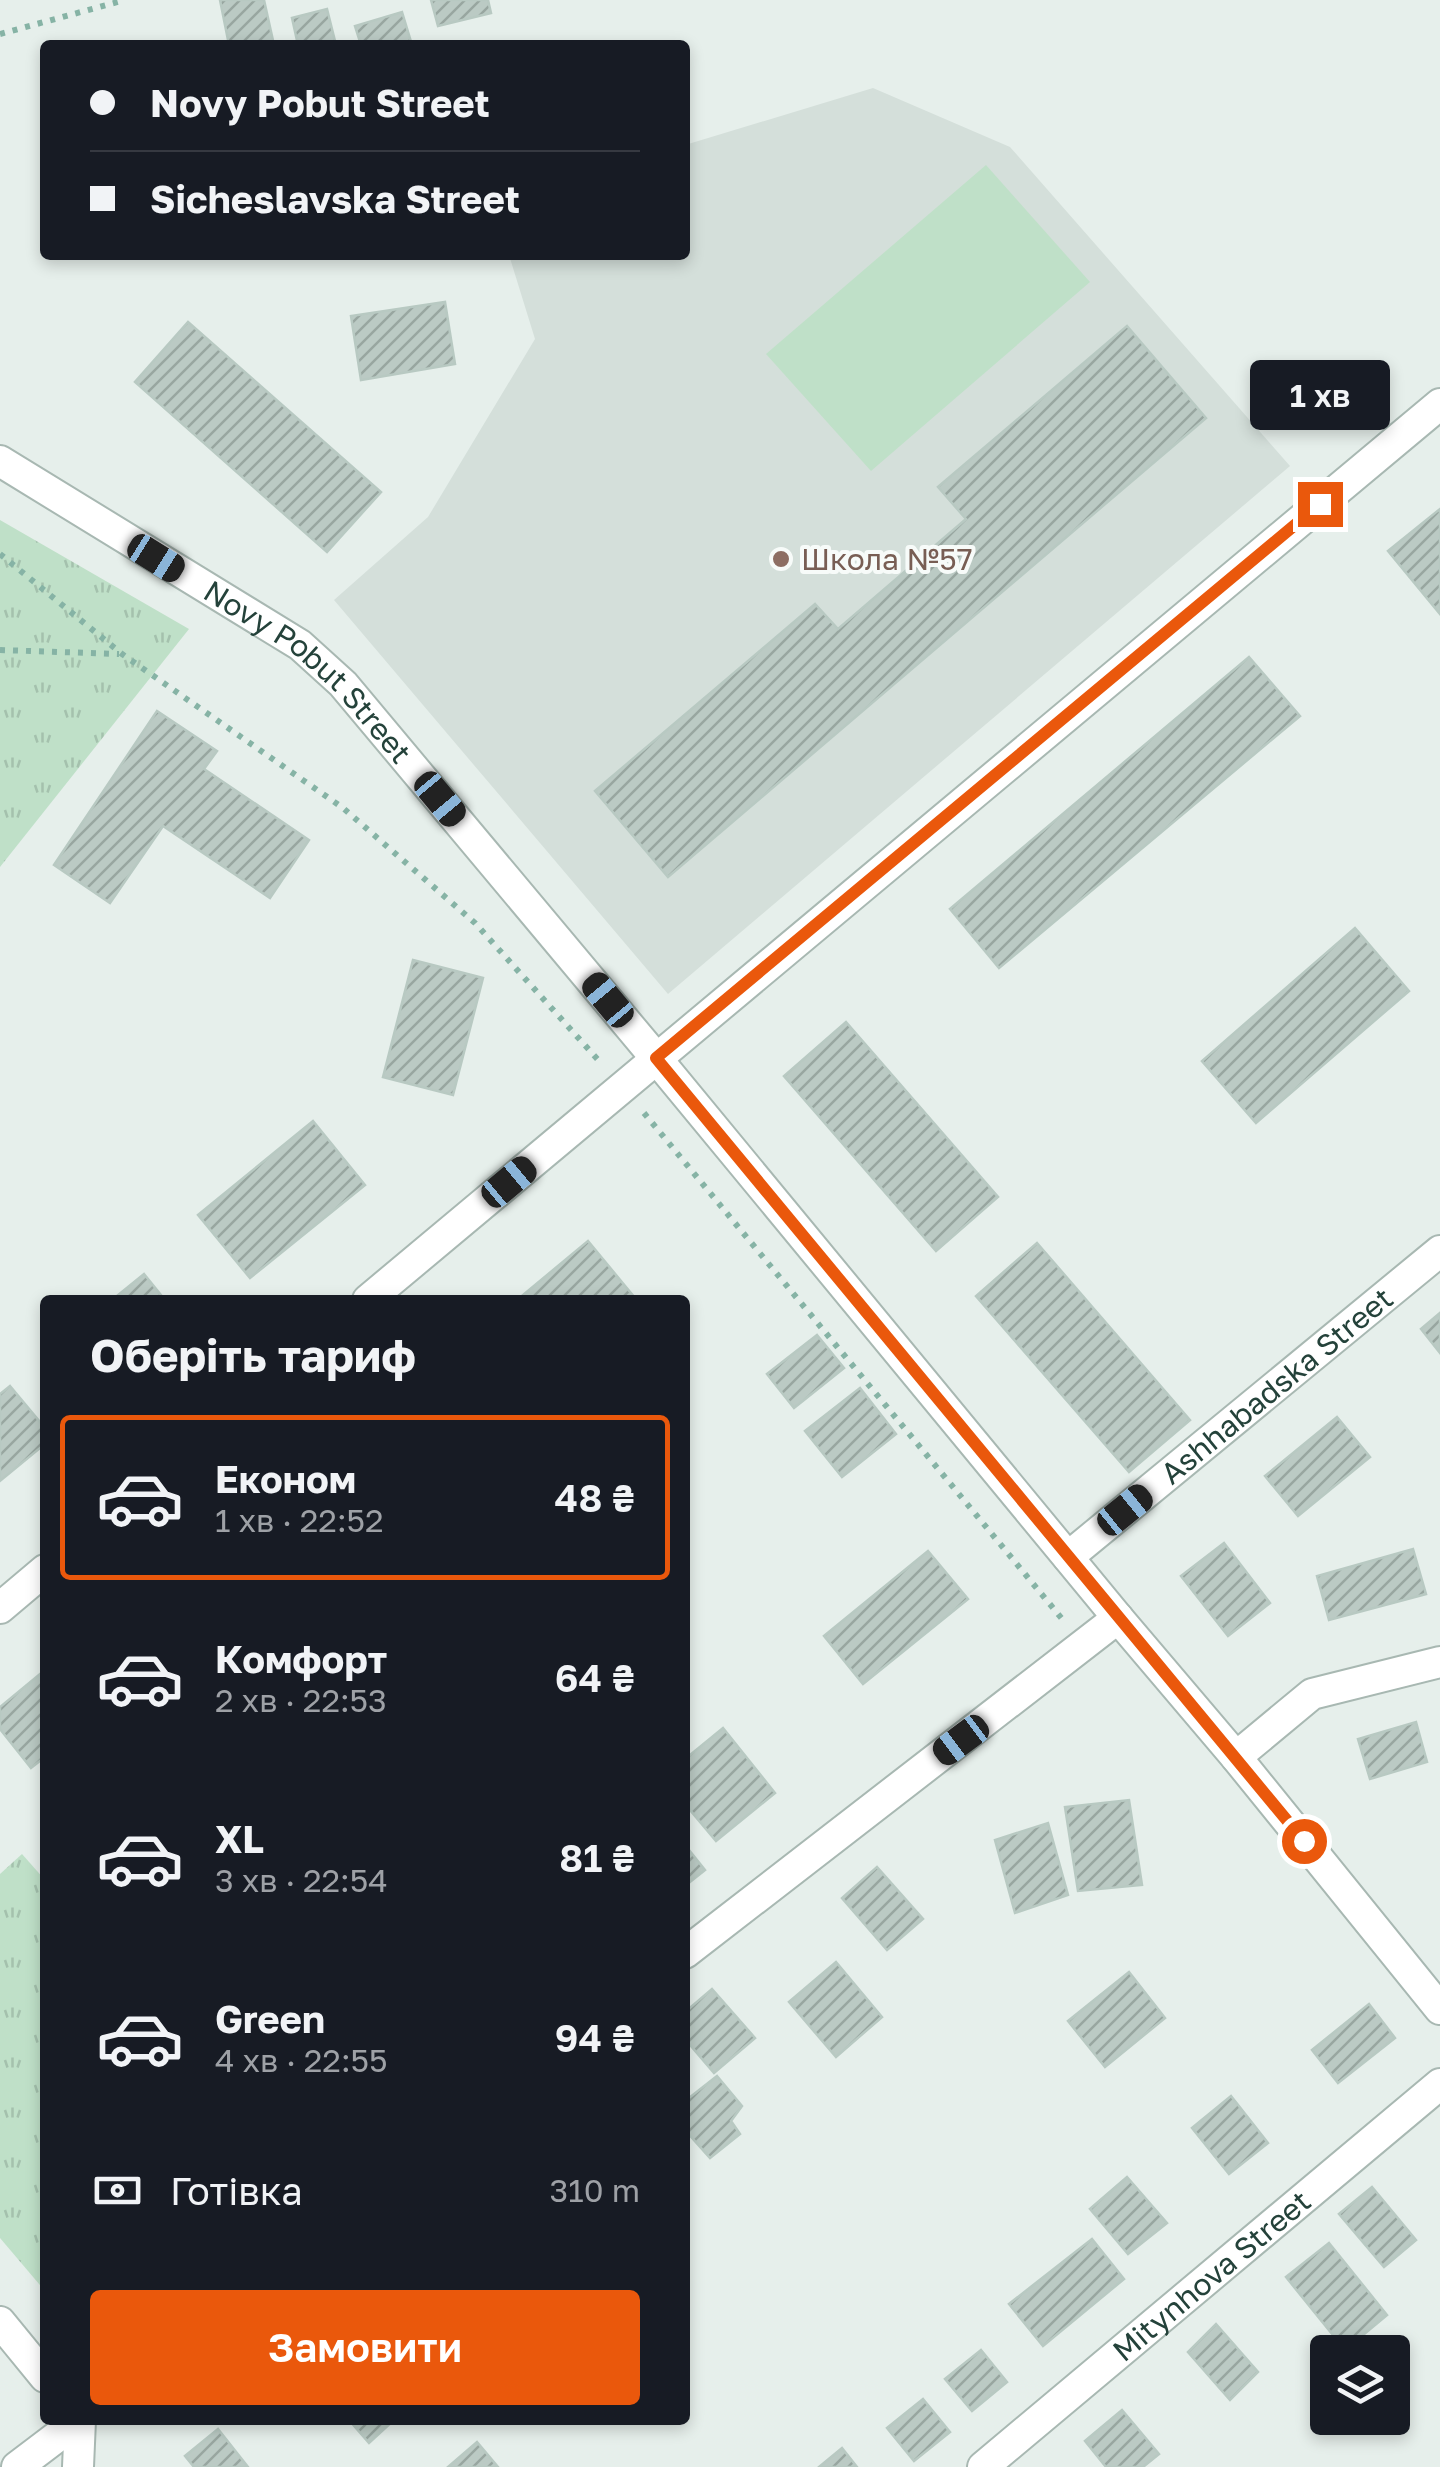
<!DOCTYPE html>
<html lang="uk">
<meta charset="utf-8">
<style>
body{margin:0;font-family:"Golos Text",sans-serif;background:#242831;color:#f1f3f6;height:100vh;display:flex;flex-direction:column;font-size:38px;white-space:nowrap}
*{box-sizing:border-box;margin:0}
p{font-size:32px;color:#9ea1a6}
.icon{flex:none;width:55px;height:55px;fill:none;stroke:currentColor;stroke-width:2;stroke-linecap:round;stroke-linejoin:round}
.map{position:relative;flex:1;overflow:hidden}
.details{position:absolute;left:40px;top:1295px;width:650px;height:1130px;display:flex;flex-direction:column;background:#171b24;border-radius:10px;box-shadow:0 5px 15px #0003}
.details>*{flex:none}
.guide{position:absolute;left:40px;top:40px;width:650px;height:220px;border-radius:10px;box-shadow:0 5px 15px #0003;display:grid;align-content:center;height:220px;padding:0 50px;background:#171b24}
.tools{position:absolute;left:1310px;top:2335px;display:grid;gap:20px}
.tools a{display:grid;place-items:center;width:100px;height:100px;border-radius:10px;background:#171b24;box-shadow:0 5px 15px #0003;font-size:50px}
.end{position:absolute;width:45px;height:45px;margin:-22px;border:12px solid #ea580c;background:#fff;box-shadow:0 0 0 5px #fff}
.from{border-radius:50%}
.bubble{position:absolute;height:70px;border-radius:10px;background:#171b24;box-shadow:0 5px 15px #0003;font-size:32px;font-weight:600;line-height:70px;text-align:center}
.car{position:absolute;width:30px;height:60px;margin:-30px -15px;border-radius:12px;box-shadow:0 0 8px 2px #0007;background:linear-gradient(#222 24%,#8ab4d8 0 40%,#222 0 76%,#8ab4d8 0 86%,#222 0)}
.guide b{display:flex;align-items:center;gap:35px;height:95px;font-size:38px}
.guide b+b{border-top:2px solid #363941}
.guide i{width:25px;height:25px;background:#f1f3f6}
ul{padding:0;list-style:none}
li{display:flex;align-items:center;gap:30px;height:165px;margin:0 20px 15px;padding:0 30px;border:5px solid transparent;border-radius:10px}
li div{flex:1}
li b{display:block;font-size:38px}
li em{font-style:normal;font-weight:600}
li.active{border-color:#ea580c}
li>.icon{width:90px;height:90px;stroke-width:1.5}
h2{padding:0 50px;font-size:45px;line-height:120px}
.pay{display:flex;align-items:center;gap:25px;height:110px;padding:0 50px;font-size:38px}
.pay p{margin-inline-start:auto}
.action{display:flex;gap:20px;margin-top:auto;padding:20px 50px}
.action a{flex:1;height:115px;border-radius:10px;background:#ea580c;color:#fff;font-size:40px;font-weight:600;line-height:115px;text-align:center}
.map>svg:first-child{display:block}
.built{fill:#d4dfda}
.grass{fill:url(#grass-tufts)}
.pitch{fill:#bfe0c8}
.building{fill:url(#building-hatch);stroke:#b8c9c2;stroke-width:2.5}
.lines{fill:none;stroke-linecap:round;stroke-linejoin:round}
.minor-casing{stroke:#a8b8b2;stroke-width:34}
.path{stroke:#86b3a5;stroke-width:6;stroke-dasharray:5 8;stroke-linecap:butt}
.minor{stroke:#fff;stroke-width:30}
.route{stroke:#ea580c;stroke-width:12}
.education-dot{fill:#8d6e63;stroke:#f7fbf9;stroke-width:4}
.labels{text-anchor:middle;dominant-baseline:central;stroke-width:8;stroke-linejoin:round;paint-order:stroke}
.education-label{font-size:30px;fill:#785e54;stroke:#f7fbf9;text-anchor:start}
.street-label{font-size:30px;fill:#24423a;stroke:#f7fbf9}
</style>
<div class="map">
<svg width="1440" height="2467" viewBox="0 0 1440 2467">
<defs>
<pattern id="grass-tufts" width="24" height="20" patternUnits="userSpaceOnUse" patternTransform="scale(2.5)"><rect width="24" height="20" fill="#bfe0c8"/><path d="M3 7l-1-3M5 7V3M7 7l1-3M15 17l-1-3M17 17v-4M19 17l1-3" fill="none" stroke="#a4c1ad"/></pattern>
<pattern id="building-hatch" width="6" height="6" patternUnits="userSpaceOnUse" patternTransform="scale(2.5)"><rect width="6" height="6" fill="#bbcac4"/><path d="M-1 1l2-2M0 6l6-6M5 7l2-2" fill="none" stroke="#98a6a0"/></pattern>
</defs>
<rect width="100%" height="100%" fill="#e6efeb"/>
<path class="built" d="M873,88L1010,147L1290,466L668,994L334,600L428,517L535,339L509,255H685V145Z"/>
<g class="grass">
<path d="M0,520L189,629L0,867Z"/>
<path d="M22,1854L45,1880V2291L0,2238V1874Z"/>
</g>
<path class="pitch" d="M986,165L1090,282L871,471L766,354Z"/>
<g class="building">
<path d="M220,0H264L274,45H229Z"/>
<path d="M431,0H488L491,13L438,26Z"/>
<path d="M327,9L336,45H298L292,18Z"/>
<path d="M402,12L412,45H361L355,26Z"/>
<path d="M445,302L455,364L361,380L351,316Z"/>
<path d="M188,322L381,492L327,552L135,382Z"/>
<path d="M1127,326L1206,418L668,877L595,791L815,604L838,629L966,519L938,487Z"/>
<path d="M1440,509V614L1388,551Z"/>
<path d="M1249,657L1300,716L999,968L950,909Z"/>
<path d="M157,711L217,751L204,769L309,840L270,898L163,826L110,903L54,865Z"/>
<path d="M1355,928L1409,991L1256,1123L1202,1061Z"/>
<path d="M413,960L483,978L453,1095L383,1077Z"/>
<path d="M846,1022L998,1197L936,1251L784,1076Z"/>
<path d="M313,1121L365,1185L250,1278L198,1215Z"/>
<path d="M588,1241L635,1298L632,1300H517Z"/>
<path d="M1037,1243L1190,1420L1129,1472L976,1296Z"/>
<path d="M144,1274L165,1300H112Z"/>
<path d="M1440,1313V1353L1421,1329Z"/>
<path d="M817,1335L844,1368L794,1408L767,1374Z"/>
<path d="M10,1386L45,1428V1444L0,1481V1394Z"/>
<path d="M860,1388L896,1434L842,1477L805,1431Z"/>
<path d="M1337,1417L1370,1457L1298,1516L1265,1476Z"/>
<path d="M1224,1543L1270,1603L1228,1636L1181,1576Z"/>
<path d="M1413,1549L1426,1594L1329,1620L1317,1576Z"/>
<path d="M928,1551L968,1599L863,1684L824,1636Z"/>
<path d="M45,1670V1757L31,1768L0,1729V1707Z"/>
<path d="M1416,1722L1427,1762L1370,1779L1358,1739Z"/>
<path d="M723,1728L775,1793L716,1841L685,1804V1759Z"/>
<path d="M1129,1800L1142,1885L1078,1891L1065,1807Z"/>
<path d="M1048,1823L1068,1895L1015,1913L995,1840Z"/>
<path d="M685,1845L705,1870L685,1886Z"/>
<path d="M877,1867L923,1919L887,1950L842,1898Z"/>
<path d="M836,1962L882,2017L836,2057L789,2002Z"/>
<path d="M1129,1972L1165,2018L1105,2067L1068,2021Z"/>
<path d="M712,1989L755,2038L714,2073L685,2039V2012Z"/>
<path d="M1369,2004L1395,2038L1338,2083L1312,2050Z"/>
<path d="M717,2076L742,2106L731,2121L740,2134L710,2158L685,2130V2101Z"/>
<path d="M1231,2096L1268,2143L1229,2174L1192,2128Z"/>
<path d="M1127,2177L1167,2223L1128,2254L1090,2209Z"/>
<path d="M1372,2187L1416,2240L1384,2267L1339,2214Z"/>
<path d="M1092,2239L1124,2279L1043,2346L1009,2304Z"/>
<path d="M1329,2243L1387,2315L1345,2350L1286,2277Z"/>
<path d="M1216,2324L1258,2372L1230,2400L1188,2352Z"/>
<path d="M981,2350L1007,2382L972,2411L945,2379Z"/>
<path d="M923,2399L950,2432L914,2461L887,2428Z"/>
<path d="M1122,2410L1159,2454L1143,2467H1106L1085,2441Z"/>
<path d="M349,2420H394L369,2443Z"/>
<path d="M218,2429L248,2467H194L185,2456Z"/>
<path d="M477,2442L498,2467H448Z"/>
<path d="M842,2448L857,2467H819Z"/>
</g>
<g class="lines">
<defs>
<g id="minor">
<path id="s1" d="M0,461L300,645L343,684L656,1058L1118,1618L1236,1757L1440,2009"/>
<path d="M368,1300L1440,404"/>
<path id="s2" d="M1068,1557L1440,1251"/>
<path d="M0,1608L45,1570"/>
<path d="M1236,1757L1312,1694L1440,1662"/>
<path d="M685,1953L1118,1618"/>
<path d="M0,2322L45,2377"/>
<path d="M17,2467L79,2420"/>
<path d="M78,2467L80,2420"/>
<path id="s3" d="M983,2467L1440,2084"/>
</g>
</defs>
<use href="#minor" class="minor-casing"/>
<g class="path">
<path d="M0,34L125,0"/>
<path d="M0,554L122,654L343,808L475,923L600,1062"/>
<path d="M0,650L119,654"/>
<path d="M644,1113L1063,1620"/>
</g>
<use href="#minor" class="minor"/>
</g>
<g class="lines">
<path class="route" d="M1304,1841L656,1058L1320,504"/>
</g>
<circle class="education-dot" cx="781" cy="559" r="10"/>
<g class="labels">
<g class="education-label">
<text x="801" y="559">Школа №57</text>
</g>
<g class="street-label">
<text stroke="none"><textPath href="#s1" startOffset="375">Novy Pobut Street</textPath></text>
<text stroke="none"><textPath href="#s2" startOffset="270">Ashhabadska Street</textPath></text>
<text stroke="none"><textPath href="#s3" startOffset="298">Mitynhova Street</textPath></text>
</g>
</g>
</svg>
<div class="tools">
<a><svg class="icon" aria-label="layers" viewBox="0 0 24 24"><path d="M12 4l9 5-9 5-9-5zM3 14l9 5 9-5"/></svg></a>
</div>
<i class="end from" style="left:1304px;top:1841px"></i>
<i class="end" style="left:1320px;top:504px"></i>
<div class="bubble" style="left:1250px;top:360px;width:140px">1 хв</div>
<i class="car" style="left:156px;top:558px;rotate:122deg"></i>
<i class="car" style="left:440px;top:799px;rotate:140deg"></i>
<i class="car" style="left:608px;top:1000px;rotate:320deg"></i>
<i class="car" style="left:509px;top:1182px;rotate:50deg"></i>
<i class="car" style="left:1125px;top:1510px;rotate:51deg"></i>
<i class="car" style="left:961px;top:1740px;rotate:233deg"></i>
<div class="guide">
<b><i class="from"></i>Novy Pobut Street</b>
<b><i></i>Sicheslavska Street</b>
</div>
<section class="details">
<h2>Оберіть тариф</h2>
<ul>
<li class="active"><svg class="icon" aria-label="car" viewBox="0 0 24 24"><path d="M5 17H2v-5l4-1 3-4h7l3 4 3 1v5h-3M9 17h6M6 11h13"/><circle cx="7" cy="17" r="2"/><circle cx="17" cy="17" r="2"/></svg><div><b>Економ</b><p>1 хв · 22:52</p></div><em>48 ₴</em></li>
<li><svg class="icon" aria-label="car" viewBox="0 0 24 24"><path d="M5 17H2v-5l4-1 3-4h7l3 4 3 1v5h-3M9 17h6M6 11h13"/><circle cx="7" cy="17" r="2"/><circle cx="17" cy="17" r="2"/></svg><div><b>Комфорт</b><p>2 хв · 22:53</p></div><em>64 ₴</em></li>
<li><svg class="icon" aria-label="car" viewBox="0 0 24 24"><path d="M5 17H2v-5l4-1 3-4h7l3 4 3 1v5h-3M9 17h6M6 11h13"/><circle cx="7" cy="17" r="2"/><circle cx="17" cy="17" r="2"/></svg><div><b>XL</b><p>3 хв · 22:54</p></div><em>81 ₴</em></li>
<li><svg class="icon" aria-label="car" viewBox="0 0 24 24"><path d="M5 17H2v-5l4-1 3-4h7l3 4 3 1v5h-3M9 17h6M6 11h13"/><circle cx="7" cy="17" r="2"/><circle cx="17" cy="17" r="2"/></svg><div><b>Green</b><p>4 хв · 22:55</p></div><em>94 ₴</em></li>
</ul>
<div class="pay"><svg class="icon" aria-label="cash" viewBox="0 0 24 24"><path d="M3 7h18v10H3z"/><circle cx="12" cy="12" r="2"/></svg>Готівка<p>310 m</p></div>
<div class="action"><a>Замовити</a></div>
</section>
</div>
